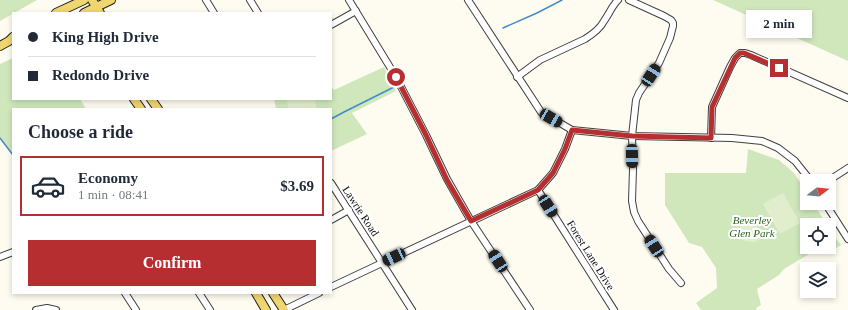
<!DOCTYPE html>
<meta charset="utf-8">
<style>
body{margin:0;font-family:"Times New Roman",serif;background:#f6f6f7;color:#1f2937;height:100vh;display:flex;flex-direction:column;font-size:15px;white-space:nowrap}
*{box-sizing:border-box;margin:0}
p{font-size:13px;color:#747a83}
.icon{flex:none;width:22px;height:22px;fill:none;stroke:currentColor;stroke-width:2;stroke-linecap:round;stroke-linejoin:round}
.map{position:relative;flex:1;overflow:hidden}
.drawer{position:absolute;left:12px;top:108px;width:320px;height:186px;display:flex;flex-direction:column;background:#fff;border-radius:0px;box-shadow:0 2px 6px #0003}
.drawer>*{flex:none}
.guide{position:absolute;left:12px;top:12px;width:320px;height:88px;border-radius:0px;box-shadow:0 2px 6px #0003;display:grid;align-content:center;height:88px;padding:0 16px;background:#fff}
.needle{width:26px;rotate:74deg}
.controls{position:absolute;left:800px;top:174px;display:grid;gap:8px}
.controls a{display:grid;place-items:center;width:36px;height:36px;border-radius:0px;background:#fff;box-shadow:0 2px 6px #0003;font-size:20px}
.end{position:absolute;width:18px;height:18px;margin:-9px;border:5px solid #b62e2f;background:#fff;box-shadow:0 0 0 2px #fff}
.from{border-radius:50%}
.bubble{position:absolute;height:28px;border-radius:0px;background:#fff;box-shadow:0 2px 6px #0003;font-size:13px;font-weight:700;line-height:28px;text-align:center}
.car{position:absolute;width:12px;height:24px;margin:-12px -6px;border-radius:5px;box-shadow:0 0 3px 1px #0007;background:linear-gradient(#222 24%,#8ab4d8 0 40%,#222 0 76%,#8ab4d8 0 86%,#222 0)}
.guide b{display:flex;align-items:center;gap:14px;height:38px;font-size:15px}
.guide b+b{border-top:1px solid #e0e1e3}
.guide i{width:10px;height:10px;background:#1f2937}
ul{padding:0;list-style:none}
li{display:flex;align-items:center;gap:12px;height:60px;margin:0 8px 6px;padding:0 8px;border:2px solid transparent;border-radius:0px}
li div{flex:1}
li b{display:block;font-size:15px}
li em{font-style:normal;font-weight:700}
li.current{border-color:#b62e2f}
li>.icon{width:36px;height:36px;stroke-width:1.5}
h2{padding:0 16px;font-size:18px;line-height:48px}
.action{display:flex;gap:8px;margin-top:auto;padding:8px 16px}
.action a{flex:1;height:46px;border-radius:0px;background:#b62e2f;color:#fff;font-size:16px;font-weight:700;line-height:46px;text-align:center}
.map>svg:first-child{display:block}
.green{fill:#d0e7bc}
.pitch{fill:#e1eecd}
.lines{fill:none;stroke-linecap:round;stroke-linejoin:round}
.stream{stroke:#438bc5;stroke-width:1.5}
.minor-casing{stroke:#414141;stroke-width:8}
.major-casing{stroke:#1f1f1f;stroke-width:10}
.minor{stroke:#fff;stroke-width:6}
.major{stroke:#f0d66f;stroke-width:8}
.route{stroke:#b62e2f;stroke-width:5}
.labels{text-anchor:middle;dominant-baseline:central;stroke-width:4;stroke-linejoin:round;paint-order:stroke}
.street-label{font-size:11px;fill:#0e0e0e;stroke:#fff}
.park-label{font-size:11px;font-style:italic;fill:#2d6222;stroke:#fff}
</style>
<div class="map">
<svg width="848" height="310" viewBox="0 0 848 310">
<rect width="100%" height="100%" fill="#fefcf0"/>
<g class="green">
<path d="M0,0H37L0,21Z"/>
<path d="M713,0H848V61Z"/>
<path d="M13,58V99H80L86,109H13V154L0,137V64Z"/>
<path d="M384,67L396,91L352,113L367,134L331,151V109H276L274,99H331V86L334,90Z"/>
<path d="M748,149L779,160L794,173L807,193V203H813L827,225H807V247H829V229L841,245L829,253L823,252L821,247L784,269L779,275L757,289L761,305L756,308L757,310H701L696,303L717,288L716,268L702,247L689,243L665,205V173H746Z"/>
</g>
<g class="pitch">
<path d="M300,99H315L316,109H288L287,100Z"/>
<path d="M783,193L800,223L780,234L763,204Z"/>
<path d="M740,224L754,225L758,228L759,239L755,242C738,241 741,240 740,224Z"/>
</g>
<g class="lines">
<g class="stream">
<path d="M503,28L537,13L562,0"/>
<path d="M331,119L344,112L394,87"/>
<path d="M0,138L13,155"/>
</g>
<defs>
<g id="minor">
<path d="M206,0L214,13"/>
<path d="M250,0L258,13"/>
<path d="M349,0L396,77L426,135L447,179L471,221L530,310"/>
<path d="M468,0L541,112L572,130L632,136L732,138L762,141L778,148L795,161L811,181"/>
<path d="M629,0L664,16L671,20L673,23V26L670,38L659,63L639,93L636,100L632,136L633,169L632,201L634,212L638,221L669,269L681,283"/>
<path d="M331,25L356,11"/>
<path d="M517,77L540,60L585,39C593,34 600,29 604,21C609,14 612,6 618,0"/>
<path d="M711,138L712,107L730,67L735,58L740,53H745L751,55L848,98"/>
<path d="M828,181L848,168"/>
<path d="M331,183L412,310"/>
<path d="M538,190L614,310"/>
<path d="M825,203L848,239"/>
<path d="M331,220L349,210"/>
<path d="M0,257L13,252"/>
<path d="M331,287L382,263L538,190L553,173L565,149L572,130"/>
<path d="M125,293L136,310"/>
<path d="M199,293L210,310"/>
<path d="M36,310L47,308L56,310"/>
<path d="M284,310L319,293"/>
</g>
<g id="major">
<path d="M92,0L100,13"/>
<path d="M56,13L84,0"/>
<path d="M84,13L111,0"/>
<path d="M0,46L9,41L13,37"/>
<path d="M134,99L141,109"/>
<path d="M151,99L158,109"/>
<path d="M256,293L266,310"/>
<path d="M273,293L284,310"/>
</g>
</defs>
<use href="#minor" class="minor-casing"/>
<use href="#major" class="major-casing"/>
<use href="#minor" class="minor"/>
<use href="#major" class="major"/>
</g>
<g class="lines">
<path class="route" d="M396,77L426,135L447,180L471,221L538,190L553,173L565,149L572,130L632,136L711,138L712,107L735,58L740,53H744L779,68"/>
</g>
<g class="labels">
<g class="street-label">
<text transform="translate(361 211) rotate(57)">Lawrie Road</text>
<text transform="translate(591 255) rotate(58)">Forest Lane Drive</text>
</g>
<g class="park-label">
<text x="752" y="220">Beverley<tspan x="752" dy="13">Glen Park</tspan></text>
</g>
</g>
</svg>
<div class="controls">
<a><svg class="needle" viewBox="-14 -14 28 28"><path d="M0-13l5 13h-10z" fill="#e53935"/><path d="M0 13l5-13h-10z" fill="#747a83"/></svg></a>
<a><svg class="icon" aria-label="locate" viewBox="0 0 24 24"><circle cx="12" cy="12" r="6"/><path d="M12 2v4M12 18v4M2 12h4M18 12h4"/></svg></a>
<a><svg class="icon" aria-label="layers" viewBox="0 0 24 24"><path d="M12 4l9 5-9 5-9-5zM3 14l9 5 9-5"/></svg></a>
</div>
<i class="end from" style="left:396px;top:77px"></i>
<i class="end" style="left:779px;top:68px"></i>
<div class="bubble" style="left:746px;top:10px;width:66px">2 min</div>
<i class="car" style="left:651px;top:75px;rotate:33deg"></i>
<i class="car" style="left:551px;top:118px;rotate:120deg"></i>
<i class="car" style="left:632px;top:156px;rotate:179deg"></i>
<i class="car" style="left:548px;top:206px;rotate:147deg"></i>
<i class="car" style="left:654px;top:246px;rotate:327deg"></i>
<i class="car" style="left:394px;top:257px;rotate:245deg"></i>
<i class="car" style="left:498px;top:261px;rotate:327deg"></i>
<div class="guide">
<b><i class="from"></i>King High Drive</b>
<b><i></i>Redondo Drive</b>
</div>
<section class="drawer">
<h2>Choose a ride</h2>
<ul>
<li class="current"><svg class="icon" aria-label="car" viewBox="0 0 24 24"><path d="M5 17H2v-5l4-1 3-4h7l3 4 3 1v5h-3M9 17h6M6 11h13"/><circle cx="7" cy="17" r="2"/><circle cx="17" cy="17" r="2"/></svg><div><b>Economy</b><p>1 min · 08:41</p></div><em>$3.69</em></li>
</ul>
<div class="action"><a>Confirm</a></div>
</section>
</div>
